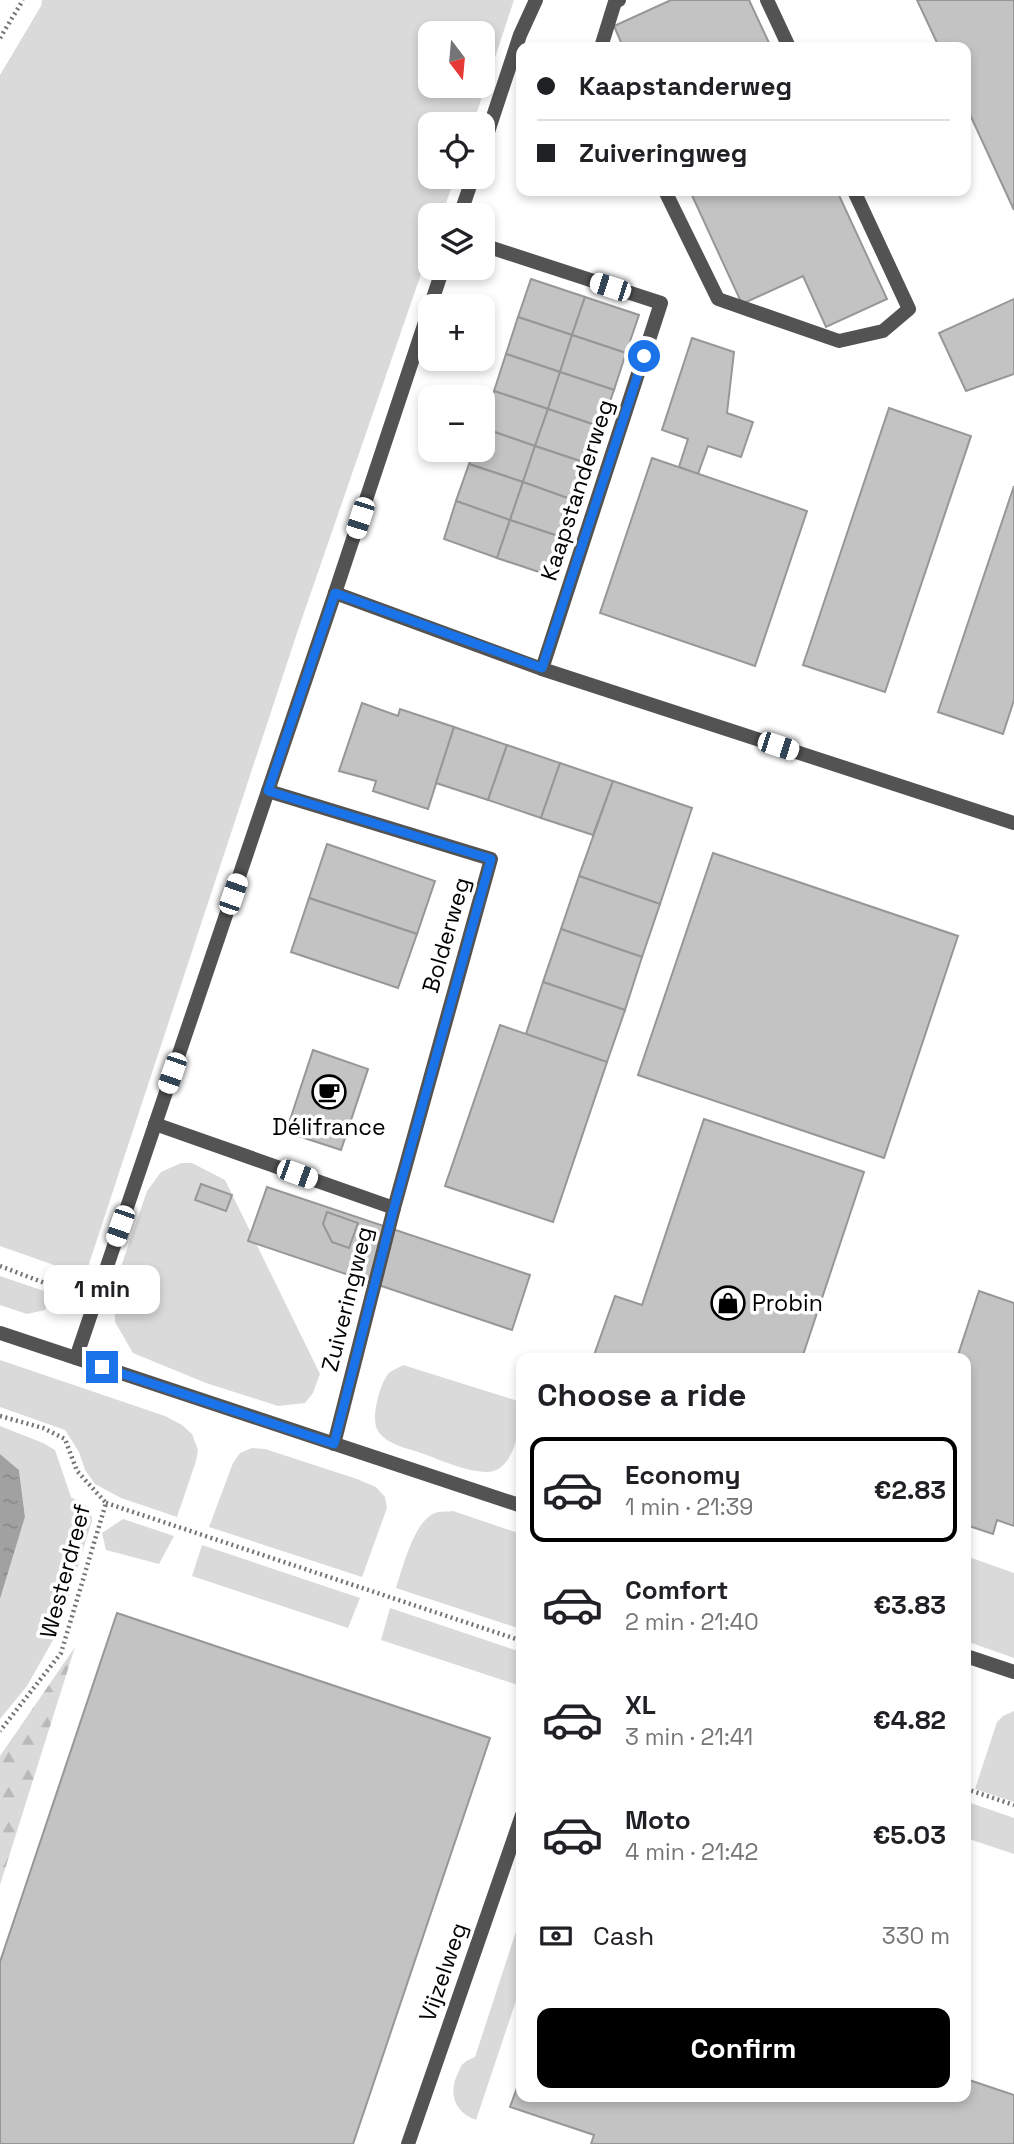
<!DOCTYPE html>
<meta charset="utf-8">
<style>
body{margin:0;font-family:"Space Grotesk",sans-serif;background:#f2f2f2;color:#202124;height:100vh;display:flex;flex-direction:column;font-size:26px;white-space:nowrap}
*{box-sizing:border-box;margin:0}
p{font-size:23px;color:#757577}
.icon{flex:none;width:38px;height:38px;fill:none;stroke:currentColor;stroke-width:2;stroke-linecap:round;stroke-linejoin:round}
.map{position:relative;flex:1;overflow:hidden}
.panel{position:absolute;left:516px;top:1353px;width:455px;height:749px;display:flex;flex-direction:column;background:#fff;border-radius:14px;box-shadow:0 4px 10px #0003}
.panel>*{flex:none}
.banner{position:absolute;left:516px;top:42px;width:455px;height:154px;border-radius:14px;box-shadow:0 4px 10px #0003;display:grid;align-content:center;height:154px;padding:0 21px;background:#fff}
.needle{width:46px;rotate:164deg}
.buttons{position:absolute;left:418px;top:21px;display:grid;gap:14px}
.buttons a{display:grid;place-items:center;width:77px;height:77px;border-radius:14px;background:#fff;box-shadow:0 4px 10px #0003;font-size:35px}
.end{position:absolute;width:32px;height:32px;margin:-16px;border:9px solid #1a73e8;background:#fff;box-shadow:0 0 0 4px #fff}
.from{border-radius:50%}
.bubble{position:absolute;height:49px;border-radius:14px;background:#fff;box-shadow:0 4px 10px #0003;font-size:23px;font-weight:700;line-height:49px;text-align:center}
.car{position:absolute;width:21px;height:42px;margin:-21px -10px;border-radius:9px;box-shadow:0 0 5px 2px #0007;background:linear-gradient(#fff 24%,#345 0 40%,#fff 0 76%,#345 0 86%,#fff 0)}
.banner b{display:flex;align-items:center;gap:24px;height:66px;font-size:26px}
.banner b+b{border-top:2px solid #e0e0e0}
.banner i{width:18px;height:18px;background:#202124}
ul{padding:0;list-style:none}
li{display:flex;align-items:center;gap:21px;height:105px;margin:0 14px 10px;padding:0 7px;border:4px solid transparent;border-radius:14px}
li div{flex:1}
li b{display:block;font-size:26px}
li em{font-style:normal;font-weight:700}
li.active{border-color:#000}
li>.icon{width:63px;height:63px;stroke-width:1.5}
h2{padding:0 21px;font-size:32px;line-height:84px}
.pay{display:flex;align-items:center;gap:18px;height:77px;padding:0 21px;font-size:26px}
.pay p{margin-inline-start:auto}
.cta{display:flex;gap:14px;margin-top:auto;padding:14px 21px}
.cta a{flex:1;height:80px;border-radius:14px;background:#000;color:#fff;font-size:28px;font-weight:700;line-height:80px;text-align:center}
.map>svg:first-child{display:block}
.grass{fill:#dadada;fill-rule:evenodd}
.forest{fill:url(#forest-firs)}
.water{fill:url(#water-ripples)}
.building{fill:#c3c3c3;stroke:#979797;stroke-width:2}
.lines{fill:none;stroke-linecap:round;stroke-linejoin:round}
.path{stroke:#757575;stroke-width:4.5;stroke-dasharray:2 3.5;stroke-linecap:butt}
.service{stroke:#535353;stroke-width:14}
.minor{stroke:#535353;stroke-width:14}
.tertiary{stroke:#535353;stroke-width:14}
.route{stroke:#1a73e8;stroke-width:9}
.labels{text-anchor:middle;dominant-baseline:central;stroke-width:7;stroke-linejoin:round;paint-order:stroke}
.street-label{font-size:23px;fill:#000;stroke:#fff}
.poi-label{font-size:23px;fill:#000;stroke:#fff}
</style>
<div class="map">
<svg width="1014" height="2144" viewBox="0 0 1014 2144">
<defs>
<pattern id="forest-firs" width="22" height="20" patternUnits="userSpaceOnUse" patternTransform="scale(1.75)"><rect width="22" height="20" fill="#dadada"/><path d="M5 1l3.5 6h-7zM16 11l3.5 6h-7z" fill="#b9b9b9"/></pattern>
<pattern id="water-ripples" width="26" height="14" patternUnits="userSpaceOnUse" patternTransform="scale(1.75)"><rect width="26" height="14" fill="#a1a1a1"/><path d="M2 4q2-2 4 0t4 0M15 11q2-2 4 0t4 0" fill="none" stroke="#898989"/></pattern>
</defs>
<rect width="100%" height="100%" fill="#fff"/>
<g class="grass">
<path d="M42,0H514L473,124H430V177H455L442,215H430V248L297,633L85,1276L0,1246V75L41,6ZM430,33H483V86H430Z"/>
<path d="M181,1163H192L225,1180L320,1374L313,1393L305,1403L278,1406L206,1383L133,1353L115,1322L114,1287L147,1191L161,1172Z"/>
<path d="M0,1276L53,1294L45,1310L27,1314L0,1305Z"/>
<path d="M0,1360L165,1416L182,1425L192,1434L198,1450L196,1461L177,1517L121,1498L95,1484L85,1470L79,1452L65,1430L0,1407Z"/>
<path d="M403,1365L521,1402C522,1423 515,1473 486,1472C464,1471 443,1461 424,1454C408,1448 385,1445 377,1429C371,1418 380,1382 389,1373C392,1370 399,1368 403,1365Z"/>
<path d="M0,1426L43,1443L55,1450L71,1497L91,1509L92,1521L57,1633L27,1686L0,1719V1599L25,1517L19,1470L0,1454Z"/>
<path d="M252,1448L265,1449L357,1479L376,1487L385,1497L387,1508L362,1577L209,1527L233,1463L240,1453Z"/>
<path d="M453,1511L521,1534V1629L396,1588C403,1567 414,1521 435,1513C440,1511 447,1512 453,1511Z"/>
<path d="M123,1519L174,1536L159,1564L106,1550L102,1533Z"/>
<path d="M202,1545L360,1598L348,1628L192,1576Z"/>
<path d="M966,1556L1014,1573V1658L966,1641Z"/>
<path d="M390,1608L521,1652V1686L381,1640Z"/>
<path d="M1014,1711V1802L975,1789L997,1722L1003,1716Z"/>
<path d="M968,1802L1014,1818V1854L966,1838V1809Z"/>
<path d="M521,1916V1986L476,2120C454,2112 448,2093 458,2073C460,2069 461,2065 464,2063C467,2060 471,2059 475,2057Z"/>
</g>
<path class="forest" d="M75,1647L0,1885V1756Z"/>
<path class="water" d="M0,1454L19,1470L25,1517L0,1599Z"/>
<g class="building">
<path d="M671,0H749L771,47H623L614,26Z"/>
<path d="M917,0H1014V210L966,106V47H939Z"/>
<path d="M690,191H837L887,299L826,327L803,276L742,304Z"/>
<path d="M531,279L585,297L572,335L518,317Z"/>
<path d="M585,297L639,315L626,353L572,335Z"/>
<path d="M1014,299V374L966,391L939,333Z"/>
<path d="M518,317L572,335L560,372L506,354Z"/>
<path d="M572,335L626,353L614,390L560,372Z"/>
<path d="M692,338L734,352L727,413L753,422L741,457L708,446L698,474L679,467L688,439L662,430Z"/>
<path d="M506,354L560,372L548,409L494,391Z"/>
<path d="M560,372L614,390L601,427L548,409Z"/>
<path d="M494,391L548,409L535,446L483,428Z"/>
<path d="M889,408L971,436L885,692L803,665Z"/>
<path d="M548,409L601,427L589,464L535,446Z"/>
<path d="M483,428L535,446L523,482L469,464L474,450H483Z"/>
<path d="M535,446L589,464L576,501L523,482Z"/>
<path d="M652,458L807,511L755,666L600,613Z"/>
<path d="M469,464L523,482L510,520L456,501Z"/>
<path d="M523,482L576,501L564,538L510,520Z"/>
<path d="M1014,486V700L1003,734L938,712Z"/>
<path d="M456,501L510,520L497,558L444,539Z"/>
<path d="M510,520L564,538L551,576L497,558Z"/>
<path d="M362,703L398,716L400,709L454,727L428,809L373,791L376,781L339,771Z"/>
<path d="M454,727L507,745L488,800L436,783Z"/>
<path d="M507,745L560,763L541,818L488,800Z"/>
<path d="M560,763L613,781L593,835L541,818Z"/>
<path d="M613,781L692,808L660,904L579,876Z"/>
<path d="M327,844L435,881L417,934L309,898Z"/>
<path d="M713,853L958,936L884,1158L638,1075Z"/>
<path d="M579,876L660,904L642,957L561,929Z"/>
<path d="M309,898L417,934L398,988L291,952Z"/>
<path d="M561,929L642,957L625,1010L543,982Z"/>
<path d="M543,982L625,1010L607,1062L526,1034Z"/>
<path d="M500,1025L607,1062L553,1222L445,1186Z"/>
<path d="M313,1050L368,1069L341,1150L286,1132Z"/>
<path d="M704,1119L864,1172L802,1358H593L615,1296L642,1305Z"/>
<path d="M201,1184L232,1195L226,1211L195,1200Z"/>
<path d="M267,1187L530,1275L512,1330L248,1241Z"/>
<path d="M327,1212L358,1223L349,1248L332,1242L323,1224Z"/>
<path d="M979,1291L1014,1303V1526L997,1520L993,1534L966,1525V1358H957Z"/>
<path d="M117,1613L490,1738L353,2144H0V1962Z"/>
<path d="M522,2074V2096H966V2079L1014,2095V2144H591L594,2135L510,2107Z"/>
</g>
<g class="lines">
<g class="path">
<path d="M0,38L23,0"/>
<path d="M0,1266L71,1293"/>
<path d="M0,1416L43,1428L65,1439L77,1471L106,1503L61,1653L0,1731"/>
<path d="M106,1503L522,1641"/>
<path d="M966,1789L1014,1805"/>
</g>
<g class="service">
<path d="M767,0L789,47"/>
<path d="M601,47L615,2L619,0"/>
<path d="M665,191L718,299L839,341L883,331L909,309L854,191"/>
<path d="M483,245L661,303L542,669"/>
<path d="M268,791L491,859L394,1208L334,1444"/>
<path d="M155,1124L394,1208"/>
</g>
<g class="minor">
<path d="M483,147L520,35L536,0"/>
<path d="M460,215L473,177"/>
<path d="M335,593L542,669L1014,823"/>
<path d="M76,1358L335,593L443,268"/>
<path d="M408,2144L522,1815"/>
</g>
<g class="tertiary">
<path d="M0,1333L522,1506"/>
<path d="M966,1656L1014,1672"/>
</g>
</g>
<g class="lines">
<path class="route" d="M102,1367L334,1444L394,1208L491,859L268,791L335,593L542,668L644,356"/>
</g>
<defs>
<symbol id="cafe-ring" viewBox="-11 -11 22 22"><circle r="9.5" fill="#fff" stroke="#000" stroke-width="1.5"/><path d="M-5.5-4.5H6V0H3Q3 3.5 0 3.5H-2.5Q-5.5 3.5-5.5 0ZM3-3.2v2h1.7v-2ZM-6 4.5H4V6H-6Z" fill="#000"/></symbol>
<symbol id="shop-ring" viewBox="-11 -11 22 22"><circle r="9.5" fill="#fff" stroke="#000" stroke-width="1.5"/><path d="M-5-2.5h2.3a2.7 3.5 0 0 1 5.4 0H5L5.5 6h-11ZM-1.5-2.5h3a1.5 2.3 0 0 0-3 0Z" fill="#000"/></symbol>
</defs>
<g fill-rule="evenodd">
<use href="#cafe-ring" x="310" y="1073" width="38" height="38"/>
<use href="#shop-ring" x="709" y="1284" width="38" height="38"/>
</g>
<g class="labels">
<g class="street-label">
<text transform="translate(577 490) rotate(-72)">Kaapstanderweg</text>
<text transform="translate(446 935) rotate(-74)">Bolderweg</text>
<text transform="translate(347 1299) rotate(-76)">Zuiveringweg</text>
<text transform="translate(65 1571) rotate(-75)">Westerdreef</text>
<text transform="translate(443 1972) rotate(-71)">Vijzelweg</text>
</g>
<g class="poi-label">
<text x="329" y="1127">Délifrance</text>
<text x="752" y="1303" text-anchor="start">Probin</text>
</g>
</g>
</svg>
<div class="buttons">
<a><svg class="needle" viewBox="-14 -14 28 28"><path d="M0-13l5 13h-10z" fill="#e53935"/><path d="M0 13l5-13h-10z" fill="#757577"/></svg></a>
<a><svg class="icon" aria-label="locate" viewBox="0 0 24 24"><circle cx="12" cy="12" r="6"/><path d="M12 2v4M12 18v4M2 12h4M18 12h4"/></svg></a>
<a><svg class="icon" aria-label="layers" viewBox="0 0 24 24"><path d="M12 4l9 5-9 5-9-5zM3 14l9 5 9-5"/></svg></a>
<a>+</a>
<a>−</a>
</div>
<i class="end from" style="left:644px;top:356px"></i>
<i class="end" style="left:102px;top:1367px"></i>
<div class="bubble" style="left:44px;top:1265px;width:116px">1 min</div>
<i class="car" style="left:610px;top:287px;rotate:288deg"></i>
<i class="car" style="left:360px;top:518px;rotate:198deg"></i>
<i class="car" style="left:778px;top:746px;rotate:108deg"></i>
<i class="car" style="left:233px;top:894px;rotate:19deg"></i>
<i class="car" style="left:172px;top:1073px;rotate:199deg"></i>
<i class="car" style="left:297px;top:1174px;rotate:110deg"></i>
<i class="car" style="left:120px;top:1226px;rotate:199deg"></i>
<div class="banner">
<b><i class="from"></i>Kaapstanderweg</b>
<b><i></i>Zuiveringweg</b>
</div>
<section class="panel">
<h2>Choose a ride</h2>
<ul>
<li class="active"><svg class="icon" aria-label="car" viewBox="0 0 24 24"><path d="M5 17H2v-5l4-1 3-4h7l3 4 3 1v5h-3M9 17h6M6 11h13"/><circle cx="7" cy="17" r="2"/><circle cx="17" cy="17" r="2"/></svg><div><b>Economy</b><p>1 min · 21:39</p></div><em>€2.83</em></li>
<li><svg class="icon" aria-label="car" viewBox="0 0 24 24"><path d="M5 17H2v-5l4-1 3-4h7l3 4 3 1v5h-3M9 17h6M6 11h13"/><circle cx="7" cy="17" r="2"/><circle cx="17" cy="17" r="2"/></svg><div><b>Comfort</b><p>2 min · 21:40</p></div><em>€3.83</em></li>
<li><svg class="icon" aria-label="car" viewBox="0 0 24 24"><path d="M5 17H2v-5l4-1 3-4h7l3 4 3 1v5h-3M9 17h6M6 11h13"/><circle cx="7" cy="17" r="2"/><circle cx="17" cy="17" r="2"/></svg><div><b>XL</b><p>3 min · 21:41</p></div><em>€4.82</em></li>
<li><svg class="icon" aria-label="car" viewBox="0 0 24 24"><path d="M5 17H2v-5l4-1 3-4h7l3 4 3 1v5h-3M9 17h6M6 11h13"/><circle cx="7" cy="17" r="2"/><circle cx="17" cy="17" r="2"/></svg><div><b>Moto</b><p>4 min · 21:42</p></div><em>€5.03</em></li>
</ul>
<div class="pay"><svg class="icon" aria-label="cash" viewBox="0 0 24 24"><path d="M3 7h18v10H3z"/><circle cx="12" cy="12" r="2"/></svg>Cash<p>330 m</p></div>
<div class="cta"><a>Confirm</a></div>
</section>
</div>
